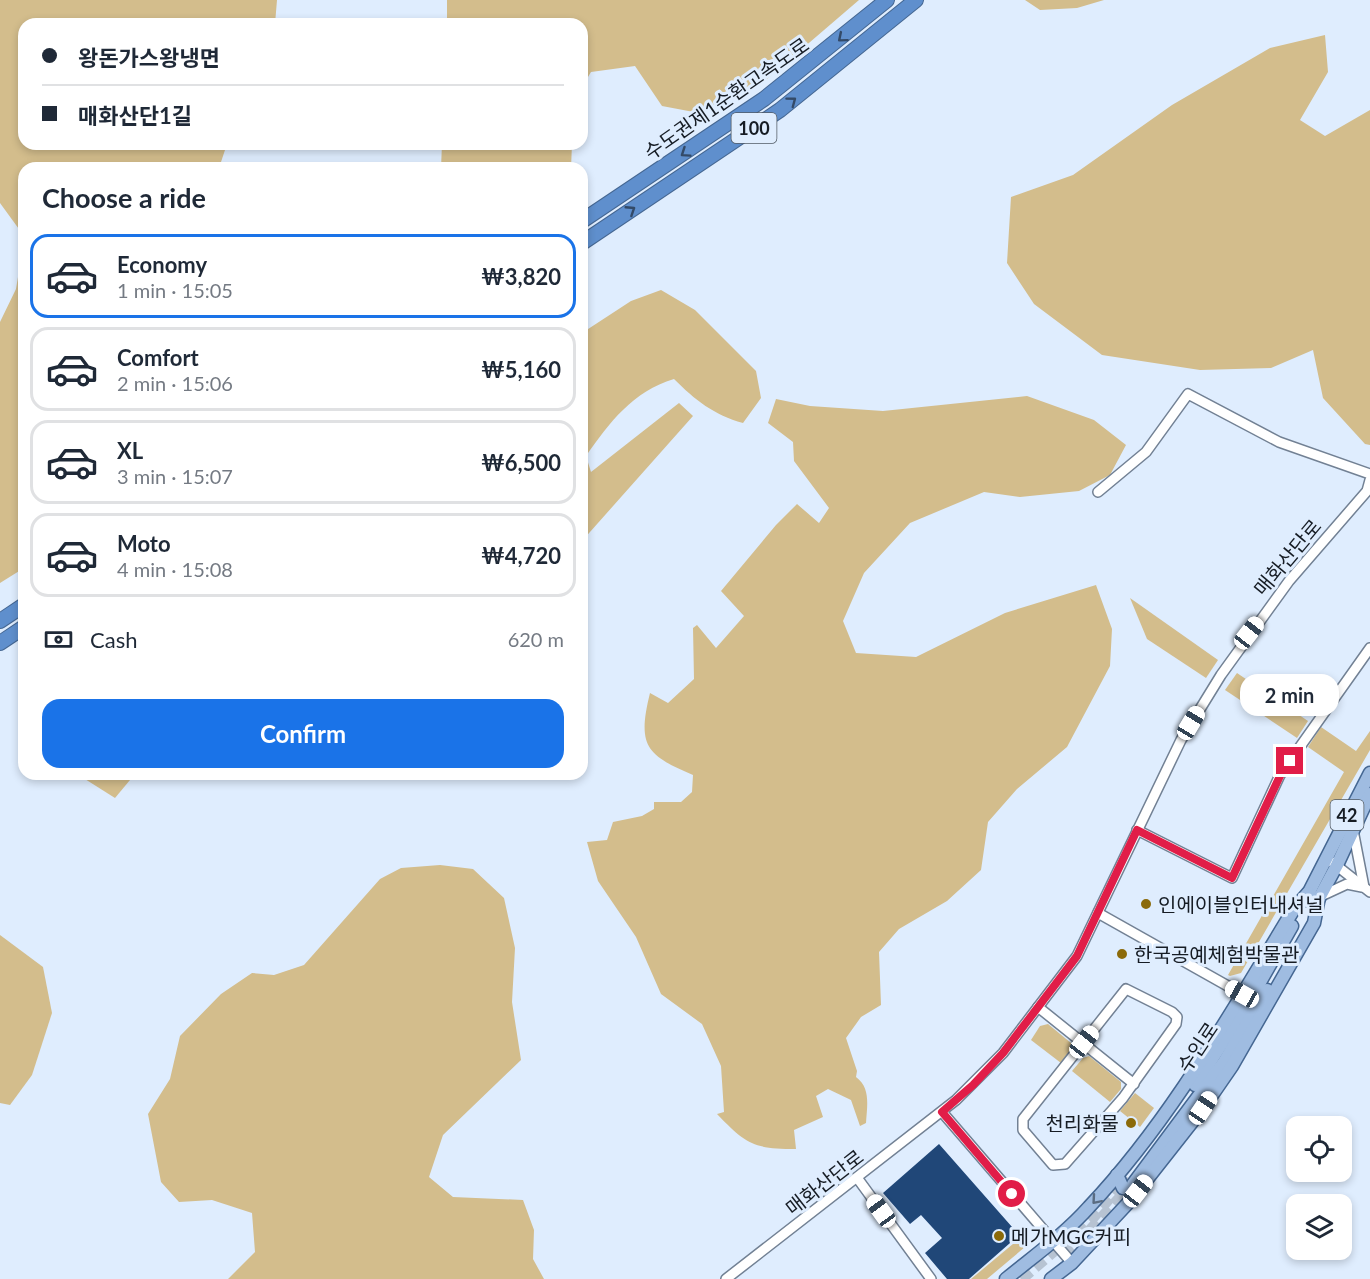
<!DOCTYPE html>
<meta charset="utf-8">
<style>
body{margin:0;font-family:Lato,"Noto Sans KR",sans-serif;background:#f6f6f7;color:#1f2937;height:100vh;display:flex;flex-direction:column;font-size:22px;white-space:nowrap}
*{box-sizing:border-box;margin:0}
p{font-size:20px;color:#747a83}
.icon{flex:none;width:33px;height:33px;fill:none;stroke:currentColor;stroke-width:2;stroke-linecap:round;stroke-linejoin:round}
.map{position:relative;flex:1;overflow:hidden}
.side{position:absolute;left:18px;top:162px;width:570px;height:618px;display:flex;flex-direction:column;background:#fff;border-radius:18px;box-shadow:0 3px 9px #0003}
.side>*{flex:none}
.banner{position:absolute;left:18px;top:18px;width:570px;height:132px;border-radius:18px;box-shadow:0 3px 9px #0003;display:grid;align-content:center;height:132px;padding:0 24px;background:#fff}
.fabs{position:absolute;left:1286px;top:1116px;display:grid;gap:12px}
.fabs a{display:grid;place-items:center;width:66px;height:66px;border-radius:12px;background:#fff;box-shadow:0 3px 9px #0003;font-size:30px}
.end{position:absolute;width:27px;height:27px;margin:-14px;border:8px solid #e11d48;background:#fff;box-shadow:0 0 0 3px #fff}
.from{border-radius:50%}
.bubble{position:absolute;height:42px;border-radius:18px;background:#fff;box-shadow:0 3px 9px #0003;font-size:20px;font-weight:700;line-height:42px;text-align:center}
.car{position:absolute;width:18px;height:36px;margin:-18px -9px;border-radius:8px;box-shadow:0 0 4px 2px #0007;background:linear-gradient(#fff 24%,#345 0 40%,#fff 0 76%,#345 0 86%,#fff 0)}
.banner b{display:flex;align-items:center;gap:21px;height:57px;font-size:22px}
.banner b+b{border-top:2px solid #e0e1e3}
.banner i{width:15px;height:15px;background:#1f2937}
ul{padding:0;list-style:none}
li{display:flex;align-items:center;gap:18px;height:84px;margin:0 12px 9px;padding:0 12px;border:3px solid #e0e1e3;border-radius:18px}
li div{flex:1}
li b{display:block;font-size:22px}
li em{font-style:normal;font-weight:700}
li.selected{border-color:#1a73e8}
li>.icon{width:54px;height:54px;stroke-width:1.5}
h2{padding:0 24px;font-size:27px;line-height:72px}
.pay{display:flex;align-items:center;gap:15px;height:66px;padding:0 24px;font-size:22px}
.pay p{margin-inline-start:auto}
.primary-button{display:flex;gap:12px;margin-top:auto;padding:12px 24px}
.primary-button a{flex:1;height:69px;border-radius:18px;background:#1a73e8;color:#fff;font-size:24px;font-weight:700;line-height:69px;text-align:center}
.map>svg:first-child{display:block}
.green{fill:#d3bd8c}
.building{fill:#204778}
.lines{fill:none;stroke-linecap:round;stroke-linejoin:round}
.major-tunnel{stroke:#b7c3d2;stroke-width:12;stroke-dasharray:12 6;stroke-linecap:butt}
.minor-casing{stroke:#728194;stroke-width:12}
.major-casing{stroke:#456792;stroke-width:15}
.highway-casing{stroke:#456792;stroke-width:16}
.minor{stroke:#fff;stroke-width:9}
.major{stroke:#9fbce1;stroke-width:12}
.highway{stroke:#5f8fcd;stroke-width:14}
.oneway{stroke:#334a68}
.oneway2{stroke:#5a6c82}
.route{stroke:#e11d48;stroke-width:8}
.poi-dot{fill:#8b6a0a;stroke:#dfedfe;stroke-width:2}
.labels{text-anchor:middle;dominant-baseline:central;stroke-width:6;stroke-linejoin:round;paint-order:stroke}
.shield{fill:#dfedfe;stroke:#525b65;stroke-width:1.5}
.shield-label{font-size:18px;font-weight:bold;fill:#161c24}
.street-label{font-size:20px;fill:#161c24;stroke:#dfedfe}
.poi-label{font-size:20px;fill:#161c24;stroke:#dfedfe;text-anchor:start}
</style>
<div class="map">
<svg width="1370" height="1279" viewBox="0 0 1370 1279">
<rect width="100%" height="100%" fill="#dfedfe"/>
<g class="green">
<path d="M0,0H277L275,24H24V144H227L219,168H24V236L0,203Z"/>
<path d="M447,0H859L760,85L699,113L662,106L635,66L591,72L582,87V24H447Z"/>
<path d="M1025,0H1104L1077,8L1040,10Z"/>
<path d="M1325,35L1328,72L1300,120L1325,136L1370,110V445L1365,444L1323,398L1313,350L1271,368L1200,370L1102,355L1034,304L1007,263L1011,197L1073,175L1172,105L1270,48Z"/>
<path d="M442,144H572L571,168H441Z"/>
<path d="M24,241V568L0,583V322L16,289Z"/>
<path d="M661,290L695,310L756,371L761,398L743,423C714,415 695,400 674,379C633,391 609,423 586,456L591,472L679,403L693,416L582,541V333L631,301Z"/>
<path d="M1027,396L1094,420L1126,445L1110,475L1079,491L1020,497L984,492L910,523L864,573L843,621L856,653L916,657L1005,613L1096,585L1112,629L1110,666L1067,747L1017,789L988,822L981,870L947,901L899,929L879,952L881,1005L861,1017L846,1038L857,1071L856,1077C871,1088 867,1106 866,1123L860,1126L851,1100L828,1089L816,1096L823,1117L794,1130L796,1149C753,1149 746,1144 717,1114L724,1112L721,1066L702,1024L661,994L636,937L598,881L587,842L607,840L613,822L642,816L654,809V802H681L692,792L693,775C646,755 637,746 650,693L668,703L694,679L693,628L697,625L716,648L744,616L721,591L776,525L797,504L819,523L829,508L794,461L793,442L768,423L776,399L810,406L883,411Z"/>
<path d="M1130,598L1218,660L1206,678L1147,639Z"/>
<path d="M1237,673L1308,721L1297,738L1225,690Z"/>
<path d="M1321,727L1356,751L1370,731V750L1241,973L1230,976L1228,975L1344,772L1308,747Z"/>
<path d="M77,774H135L115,798Z"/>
<path d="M440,865L473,869L504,898L515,948L512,1002L521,1060L443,1135L429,1177L453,1197L523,1200L534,1230L533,1259L544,1279H228L255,1252L252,1213L212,1200L179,1202L161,1182L148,1114L170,1079L180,1036L221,994L252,973L274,975L304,965L380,879L401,868Z"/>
<path d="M0,935L43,967L52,1013L32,1075L10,1105L0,1103Z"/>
<path d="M1048,1024L1071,1043V1050L1061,1063L1031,1040L1040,1026Z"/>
<path d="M1089,1056L1121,1082V1089L1110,1102L1072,1071L1083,1058Z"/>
<path d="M1135,1093L1154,1108L1140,1127L1120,1111Z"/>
<path d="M1025,1234V1247L987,1279H971Z"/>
</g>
<path class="building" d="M939,1144L1019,1235L969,1279H947L925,1253L942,1238L921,1215L910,1224L883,1193Z"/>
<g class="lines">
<g class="major-tunnel">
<path d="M1063,1255L1087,1234L1133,1184"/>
<path d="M1021,1279L1093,1217L1127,1177"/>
</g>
<defs>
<g id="minor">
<path d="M1098,492L1146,452L1188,394L1279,442L1370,474"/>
<path d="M1137,830L1232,878L1280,775L1370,648"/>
<path d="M1353,830L1364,887"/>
<path d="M1332,862L1370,892"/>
<path d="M1319,897L1347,884L1362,887"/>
<path d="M1098,913L1242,994"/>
<path d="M1126,989L1172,1012L1177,1017L1176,1024L1123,1098L1065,1164L1053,1165L1023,1130V1119Z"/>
<path d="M1038,1007L1134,1084"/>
<path d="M942,1112L1072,1263"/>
<path d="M858,1179L931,1279"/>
<path d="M726,1279L956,1100L1003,1053L1077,956L1181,740L1221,675L1289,581L1367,491L1370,480"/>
</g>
<g id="major">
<path d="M1305,900L1370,773"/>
<path d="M1317,902L1337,865L1370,794"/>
<path d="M1195,1085L1247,1005L1292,926"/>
<path d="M1117,1175L1123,1188L1138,1191"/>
<path d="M1133,1184L1224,1062L1267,990"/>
<path d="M1006,1279C1034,1256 1065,1234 1089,1207C1172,1119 1231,1012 1294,909L1308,893"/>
<path d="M1051,1279L1072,1263L1129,1202L1203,1108L1232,1066L1314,923L1319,897"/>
</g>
<g id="highway">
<path d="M582,221L764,99L887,0"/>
<path d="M582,243L780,110L916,0"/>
<path d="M0,621L24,605"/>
<path d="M0,643L24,627"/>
</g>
</defs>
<use href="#minor" class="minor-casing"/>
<use href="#major" class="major-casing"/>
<use href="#highway" class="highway-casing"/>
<use href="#minor" class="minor"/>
<use href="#major" class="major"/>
<use href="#highway" class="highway"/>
</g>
<defs><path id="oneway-chevron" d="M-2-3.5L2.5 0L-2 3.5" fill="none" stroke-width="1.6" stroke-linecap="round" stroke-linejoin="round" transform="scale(1.5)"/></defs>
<g class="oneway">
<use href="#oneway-chevron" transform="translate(842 38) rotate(140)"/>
<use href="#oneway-chevron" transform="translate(792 101) rotate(-37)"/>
<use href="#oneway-chevron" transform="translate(685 153) rotate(146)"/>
<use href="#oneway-chevron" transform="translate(631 210) rotate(-33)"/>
</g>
<use class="oneway2" href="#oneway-chevron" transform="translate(1096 1200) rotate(131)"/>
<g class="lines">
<path class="route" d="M1012,1194L942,1112L973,1085L1003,1053L1077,956L1137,830L1232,878L1280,776L1290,761"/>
</g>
<g class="poi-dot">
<circle cx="1146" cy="904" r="6"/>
<circle cx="1122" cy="954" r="6"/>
<circle cx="1131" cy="1123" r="6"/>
<circle cx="999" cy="1236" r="6"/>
</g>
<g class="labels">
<g class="shield">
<rect x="731.5" y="113" width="45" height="30" rx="4.5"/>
<rect x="1330.5" y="800" width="33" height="30" rx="4.5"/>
</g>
<g class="shield-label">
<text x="754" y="128">100</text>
<text x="1347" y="815">42</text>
</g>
<g class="street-label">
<text transform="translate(726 98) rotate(-35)">수도권제1순환고속도로</text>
<text transform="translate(1287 557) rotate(-50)">매화산단로</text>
<text transform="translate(1197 1047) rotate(-56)">수인로</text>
<text transform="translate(824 1182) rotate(-38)">매화산단로</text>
</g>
<g class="poi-label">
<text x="1158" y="904">인에이블인터내셔널</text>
<text x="1134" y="954">한국공예체험박물관</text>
<text x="1119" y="1123" text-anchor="end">천리화물</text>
<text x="1011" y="1236">메가MGC커피</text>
</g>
</g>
</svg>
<div class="fabs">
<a><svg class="icon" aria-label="locate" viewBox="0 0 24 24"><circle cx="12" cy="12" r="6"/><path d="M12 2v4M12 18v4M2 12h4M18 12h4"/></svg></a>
<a><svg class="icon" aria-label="layers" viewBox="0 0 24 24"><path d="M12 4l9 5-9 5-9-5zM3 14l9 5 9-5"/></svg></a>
</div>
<i class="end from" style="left:1012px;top:1194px"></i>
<i class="end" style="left:1290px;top:761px"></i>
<div class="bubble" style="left:1240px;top:674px;width:99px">2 min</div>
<i class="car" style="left:1249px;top:633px;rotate:38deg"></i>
<i class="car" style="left:1191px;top:723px;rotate:31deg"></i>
<i class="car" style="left:1242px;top:994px;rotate:299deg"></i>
<i class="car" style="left:1084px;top:1042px;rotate:38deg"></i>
<i class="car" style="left:1203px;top:1108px;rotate:34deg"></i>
<i class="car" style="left:1138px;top:1191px;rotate:38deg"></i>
<i class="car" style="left:881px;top:1211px;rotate:324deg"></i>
<div class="banner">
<b><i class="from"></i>왕돈가스왕냉면</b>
<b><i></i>매화산단1길</b>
</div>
<section class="side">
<h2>Choose a ride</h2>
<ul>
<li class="selected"><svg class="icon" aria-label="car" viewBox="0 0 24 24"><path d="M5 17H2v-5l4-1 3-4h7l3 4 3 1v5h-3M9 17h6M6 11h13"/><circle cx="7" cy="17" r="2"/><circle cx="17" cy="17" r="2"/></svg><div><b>Economy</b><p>1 min · 15:05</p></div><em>₩3,820</em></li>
<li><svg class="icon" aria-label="car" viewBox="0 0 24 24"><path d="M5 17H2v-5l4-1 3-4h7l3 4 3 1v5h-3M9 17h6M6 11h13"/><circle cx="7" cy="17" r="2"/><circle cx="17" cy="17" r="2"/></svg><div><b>Comfort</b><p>2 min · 15:06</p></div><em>₩5,160</em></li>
<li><svg class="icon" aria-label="car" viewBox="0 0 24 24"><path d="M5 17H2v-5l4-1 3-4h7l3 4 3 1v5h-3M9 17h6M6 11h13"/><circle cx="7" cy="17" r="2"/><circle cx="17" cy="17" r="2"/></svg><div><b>XL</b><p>3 min · 15:07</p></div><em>₩6,500</em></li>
<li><svg class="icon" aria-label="car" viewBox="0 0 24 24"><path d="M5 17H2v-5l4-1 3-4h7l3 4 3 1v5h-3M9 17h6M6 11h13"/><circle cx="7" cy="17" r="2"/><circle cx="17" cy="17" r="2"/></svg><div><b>Moto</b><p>4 min · 15:08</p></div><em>₩4,720</em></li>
</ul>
<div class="pay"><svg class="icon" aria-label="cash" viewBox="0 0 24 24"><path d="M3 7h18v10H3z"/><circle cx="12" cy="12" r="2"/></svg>Cash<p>620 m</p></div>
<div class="primary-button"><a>Confirm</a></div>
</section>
</div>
